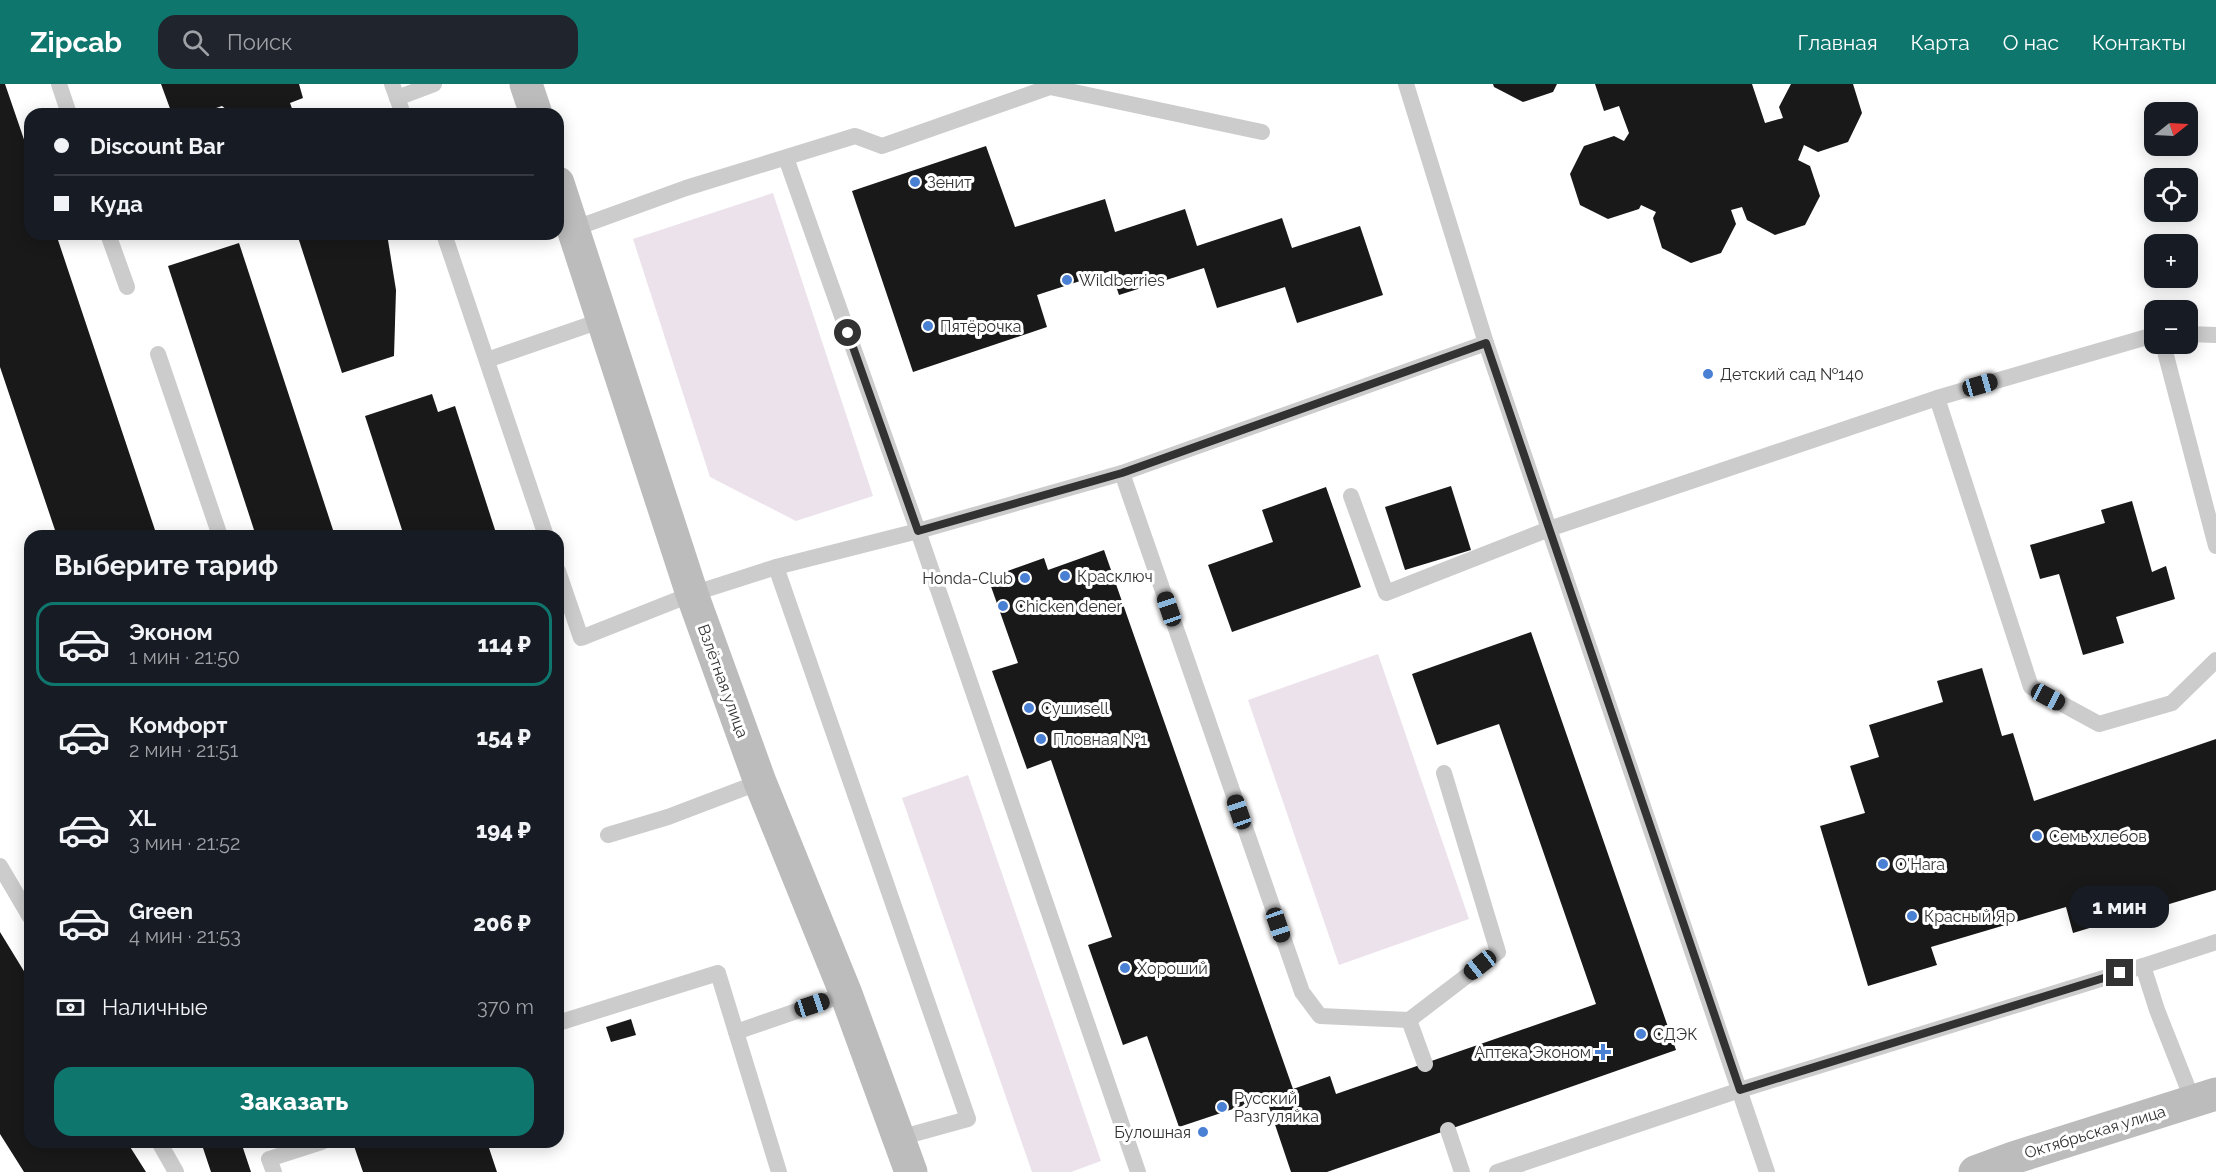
<!DOCTYPE html>
<html lang="ru">
<meta charset="utf-8">
<style>
body{margin:0;font-family:Raleway,sans-serif;background:#20242c;color:#f1f3f6;height:100vh;display:flex;flex-direction:column;font-size:22px;white-space:nowrap}
*{box-sizing:border-box;margin:0}
p{font-size:20px;color:#9ea1a6}
.icon{flex:none;width:33px;height:33px;fill:none;stroke:currentColor;stroke-width:2;stroke-linecap:round;stroke-linejoin:round}
.map{position:relative;flex:1;overflow:hidden}
.side{position:absolute;left:24px;top:446px;width:540px;height:618px;display:flex;flex-direction:column;background:#171b24;border-radius:18px;box-shadow:0 3px 15px #0003}
.side>*{flex:none}
.hud{position:absolute;left:24px;top:24px;width:540px;height:132px;border-radius:18px;box-shadow:0 3px 15px #0003;display:grid;align-content:center;height:132px;padding:0 30px;background:#171b24}
.needle{width:39px;rotate:72deg}
.buttons{position:absolute;left:2144px;top:18px;display:grid;gap:12px}
.buttons a{display:grid;place-items:center;width:54px;height:54px;border-radius:12px;background:#171b24;box-shadow:0 3px 15px #0003;font-size:30px}
.end{position:absolute;width:27px;height:27px;margin:-14px;border:8px solid #323232;background:#fff;box-shadow:0 0 0 3px #fff}
.from{border-radius:50%}
.bubble{position:absolute;height:42px;border-radius:18px;background:#171b24;box-shadow:0 3px 15px #0003;font-size:20px;font-weight:800;line-height:42px;text-align:center}
.car{position:absolute;width:18px;height:36px;margin:-18px -9px;border-radius:8px;box-shadow:0 0 4px 2px #0007;background:linear-gradient(#222 24%,#8ab4d8 0 40%,#222 0 76%,#8ab4d8 0 86%,#222 0)}
.hud b{display:flex;align-items:center;gap:21px;height:57px;font-size:22px}
.hud b+b{border-top:2px solid #363941}
.hud i{width:15px;height:15px;background:#f1f3f6}
ul{padding:0;list-style:none}
li{display:flex;align-items:center;gap:18px;height:84px;margin:0 12px 9px;padding:0 18px;border:3px solid transparent;border-radius:18px}
li div{flex:1}
li b{display:block;font-size:22px}
li em{font-style:normal;font-weight:800}
li.selected{border-color:#0f766e}
li>.icon{width:54px;height:54px;stroke-width:1.5}
h2{padding:0 30px;font-size:27px;line-height:72px}
.pay{display:flex;align-items:center;gap:15px;height:66px;padding:0 30px;font-size:22px}
.pay p{margin-inline-start:auto}
.button{display:flex;gap:12px;margin-top:auto;padding:12px 30px}
.button a{flex:1;height:69px;border-radius:18px;background:#0f766e;color:#fff;font-size:24px;font-weight:800;line-height:69px;text-align:center}
header{display:flex;align-items:center;gap:36px;box-sizing:border-box;height:84px;padding:0 30px;background:#0f766e;color:#fff}
header strong{font-size:28px}
nav{display:flex;gap:33px;margin-inline-start:auto;font-size:21px}
.search{width:420px;height:54px;background:#20242c;display:flex;align-items:center;gap:15px;box-sizing:border-box;padding:0 21px;border-radius:18px;color:#9ea1a6;font-size:22px}
.map>svg:first-child{display:block}
.green{fill:#ece2eb}
.building{fill:#191919}
.lines{fill:none;stroke-linecap:round;stroke-linejoin:round}
.lane{stroke:#ccc;stroke-width:16}
.secondary{stroke:#bcbcbc;stroke-width:33}
.route{stroke:#323232;stroke-width:8}
.poi-dot{fill:#4980d3;stroke:#fff;stroke-width:2}
.labels{text-anchor:middle;dominant-baseline:central;stroke-width:6;stroke-linejoin:round;paint-order:stroke}
.poi-label{font-size:16px;fill:#323232;stroke:#fff;text-anchor:start}
.street-label{font-size:16px;fill:#323232;stroke:#fff}
</style>
<header>
<strong>Zipcab</strong>
<div class="search"><svg class="icon" aria-label="search" viewBox="0 0 24 24"><circle cx="10" cy="10" r="6"/><path d="M15 15l6 6"/></svg>Поиск</div>
<nav><a>Главная</a><a>Карта</a><a>О нас</a><a>Контакты</a></nav>
</header>
<div class="map">
<svg width="2216" height="1088" viewBox="0 0 2216 1088">
<rect width="100%" height="100%" fill="#fff"/>
<g class="green">
<path d="M773,109L873,412L796,437L710,393L633,155Z"/>
<path d="M1378,570L1469,835L1339,881L1248,616Z"/>
<path d="M968,691L1101,1077L1071,1088H1032L902,714Z"/>
</g>
<g class="building">
<path d="M0,0H5L30,73V150H56L157,452H57L0,283Z"/>
<path d="M161,0H299L303,14L290,19L294,30H232L222,22L199,30H172Z"/>
<path d="M1493,0H1557L1553,8L1523,18L1494,3Z"/>
<path d="M1595,0H1752L1765,39L1783,34L1779,23L1791,0H1853L1862,29L1848,58L1818,68L1804,61L1798,76L1810,82L1820,112L1805,141L1775,151L1747,136L1742,123L1731,126L1736,140L1721,169L1691,179L1662,164L1653,134L1656,128L1641,121L1639,125L1608,135L1580,121L1570,90L1584,62L1614,52L1624,57L1629,49L1619,22L1604,27Z"/>
<path d="M986,62L1015,143L1105,115L1115,148L1185,125L1197,162L1282,134L1292,164L1360,142L1383,211L1297,239L1285,203L1217,224L1204,184L1119,211L1111,187L1037,211L1047,243L913,288L852,107Z"/>
<path d="M297,150H387L396,206L394,272L342,289Z"/>
<path d="M239,159L300,345L335,452H256L168,182Z"/>
<path d="M432,310L438,328L455,322L497,452H404L365,332Z"/>
<path d="M1451,402L1471,466L1405,486L1385,423Z"/>
<path d="M1326,403L1361,503L1232,548L1208,481L1273,458L1262,426Z"/>
<path d="M2132,417L2152,488L2166,482L2175,515L2116,533L2124,559L2083,571L2059,490L2040,495L2030,461L2105,439L2101,426Z"/>
<path d="M1104,466L1293,1005L1330,992L1336,1010L1596,920L1499,640L1437,661L1412,590L1531,548L1676,966L1327,1088H1291L1266,1014L1179,1043L1147,952L1123,961L1088,861L1112,853L1051,676L1027,685L992,587L1018,579L988,494L1044,474L1048,486Z"/>
<path d="M1982,584L2002,652L2013,649L2034,717L2216,655V806L2073,849L2066,823L1931,863L1937,881L1868,902L1820,742L1865,729L1850,682L1879,673L1869,641L1943,618L1937,597Z"/>
<path d="M0,848L30,897V1058H127L146,1088H24L0,1050Z"/>
<path d="M631,935L636,951L611,958L606,943Z"/>
<path d="M201,1058H241L251,1088H211Z"/>
<path d="M368,1058H452L453,1061L465,1058H487L497,1088H363L354,1062Z"/>
</g>
<g class="lines">
<g class="lane">
<path d="M59,0L69,30"/>
<path d="M392,0L403,30"/>
<path d="M1406,0L1486,259L1767,1088"/>
<path d="M397,14L434,0"/>
<path d="M786,74L918,447L1138,1088"/>
<path d="M573,145L686,104L855,52L882,62L1050,3L1262,48"/>
<path d="M108,150L127,203"/>
<path d="M444,150L546,452"/>
<path d="M2187,250L2216,251"/>
<path d="M2163,260L2216,462"/>
<path d="M158,270L220,452"/>
<path d="M487,276L603,236"/>
<path d="M1937,314L2031,603L2099,640L2172,619L2216,576"/>
<path d="M1122,389L1302,908L1320,932L1409,936L1498,868L1444,689"/>
<path d="M1351,412L1386,509L1549,445L1937,314L2154,251"/>
<path d="M776,483L968,1035L899,1054"/>
<path d="M558,487L581,554L692,510L776,483L918,447L1122,389L1486,259"/>
<path d="M608,751L668,733L760,698"/>
<path d="M0,782L30,833"/>
<path d="M1409,936L1425,980"/>
<path d="M558,939L718,889L736,948"/>
<path d="M2193,1017L2157,926L2143,882L2216,858"/>
<path d="M1448,1046L1462,1088"/>
<path d="M159,1058L176,1088"/>
<path d="M274,1088L269,1075L322,1058"/>
<path d="M779,1088L736,948L846,910"/>
<path d="M1497,1088L1740,1006L2143,882"/>
</g>
<g class="secondary">
<path d="M526,0L536,30"/>
<path d="M558,99L692,510L760,698L846,910L911,1088"/>
<path d="M1975,1088L2013,1074L2216,1010"/>
</g>
</g>
<g class="lines">
<path class="route" d="M848,249L918,447L1122,389L1486,259L1740,1006L2120,889"/>
</g>
<g class="poi-dot">
<circle cx="915" cy="98" r="6"/>
<circle cx="1067" cy="196" r="6"/>
<circle cx="928" cy="242" r="6"/>
<circle cx="1708" cy="290" r="6"/>
<circle cx="1065" cy="492" r="6"/>
<circle cx="1025" cy="494" r="6"/>
<circle cx="1003" cy="522" r="6"/>
<circle cx="1029" cy="624" r="6"/>
<circle cx="1041" cy="655" r="6"/>
<circle cx="2037" cy="752" r="6"/>
<circle cx="1883" cy="780" r="6"/>
<circle cx="1912" cy="832" r="6"/>
<circle cx="1125" cy="884" r="6"/>
<circle cx="1641" cy="950" r="6"/>
<path d="M1600 959h6v6h6v6h-6v6h-6v-6h-6v-6h6z"/>
<circle cx="1222" cy="1023" r="6"/>
<circle cx="1203" cy="1048" r="6"/>
</g>
<g class="labels">
<g class="poi-label">
<text x="927" y="98">Зенит</text>
<text x="1079" y="196">Wildberries</text>
<text x="940" y="242">Пятёрочка</text>
<text x="1720" y="290">Детский сад №140</text>
<text x="1077" y="492">Красключ</text>
<text x="1013" y="494" text-anchor="end">Honda-Club</text>
<text x="1015" y="522">Chicken dener</text>
<text x="1041" y="624">Сушиsell</text>
<text x="1053" y="655">Пловная №1</text>
<text x="2049" y="752">Семь хлебов</text>
<text x="1895" y="780">O'Hara</text>
<text x="1924" y="832">Красный Яр</text>
<text x="1137" y="884">Хороший</text>
<text x="1653" y="950">СДЭК</text>
<text x="1591" y="968" text-anchor="end">Аптека Эконом</text>
<text x="1234" y="1014">Русский<tspan x="1234" dy="18">Разгуляйка</tspan></text>
<text x="1191" y="1048" text-anchor="end">Булошная</text>
</g>
<g class="street-label">
<text transform="translate(723 597) rotate(70)">Взлётная улица</text>
<text transform="translate(2095 1048) rotate(-17)">Октябрьская улица</text>
</g>
</g>
</svg>
<div class="buttons">
<a><svg class="needle" viewBox="-14 -14 28 28"><path d="M0-13l5 13h-10z" fill="#e53935"/><path d="M0 13l5-13h-10z" fill="#9ea1a6"/></svg></a>
<a><svg class="icon" aria-label="locate" viewBox="0 0 24 24"><circle cx="12" cy="12" r="6"/><path d="M12 2v4M12 18v4M2 12h4M18 12h4"/></svg></a>
<a>+</a>
<a>−</a>
</div>
<i class="end from" style="left:848px;top:249px"></i>
<i class="end" style="left:2120px;top:889px"></i>
<div class="bubble" style="left:2070px;top:802px;width:99px">1 мин</div>
<i class="car" style="left:1980px;top:301px;rotate:74deg"></i>
<i class="car" style="left:1169px;top:525px;rotate:341deg"></i>
<i class="car" style="left:2048px;top:613px;rotate:118deg"></i>
<i class="car" style="left:1239px;top:728px;rotate:341deg"></i>
<i class="car" style="left:1278px;top:841px;rotate:161deg"></i>
<i class="car" style="left:1480px;top:881px;rotate:232deg"></i>
<i class="car" style="left:812px;top:921px;rotate:72deg"></i>
<div class="hud">
<b><i class="from"></i>Discount Bar</b>
<b><i></i>Куда</b>
</div>
<section class="side">
<h2>Выберите тариф</h2>
<ul>
<li class="selected"><svg class="icon" aria-label="car" viewBox="0 0 24 24"><path d="M5 17H2v-5l4-1 3-4h7l3 4 3 1v5h-3M9 17h6M6 11h13"/><circle cx="7" cy="17" r="2"/><circle cx="17" cy="17" r="2"/></svg><div><b>Эконом</b><p>1 мин · 21:50</p></div><em>114 ₽</em></li>
<li><svg class="icon" aria-label="car" viewBox="0 0 24 24"><path d="M5 17H2v-5l4-1 3-4h7l3 4 3 1v5h-3M9 17h6M6 11h13"/><circle cx="7" cy="17" r="2"/><circle cx="17" cy="17" r="2"/></svg><div><b>Комфорт</b><p>2 мин · 21:51</p></div><em>154 ₽</em></li>
<li><svg class="icon" aria-label="car" viewBox="0 0 24 24"><path d="M5 17H2v-5l4-1 3-4h7l3 4 3 1v5h-3M9 17h6M6 11h13"/><circle cx="7" cy="17" r="2"/><circle cx="17" cy="17" r="2"/></svg><div><b>XL</b><p>3 мин · 21:52</p></div><em>194 ₽</em></li>
<li><svg class="icon" aria-label="car" viewBox="0 0 24 24"><path d="M5 17H2v-5l4-1 3-4h7l3 4 3 1v5h-3M9 17h6M6 11h13"/><circle cx="7" cy="17" r="2"/><circle cx="17" cy="17" r="2"/></svg><div><b>Green</b><p>4 мин · 21:53</p></div><em>206 ₽</em></li>
</ul>
<div class="pay"><svg class="icon" aria-label="cash" viewBox="0 0 24 24"><path d="M3 7h18v10H3z"/><circle cx="12" cy="12" r="2"/></svg>Наличные<p>370 m</p></div>
<div class="button"><a>Заказать</a></div>
</section>
</div>
